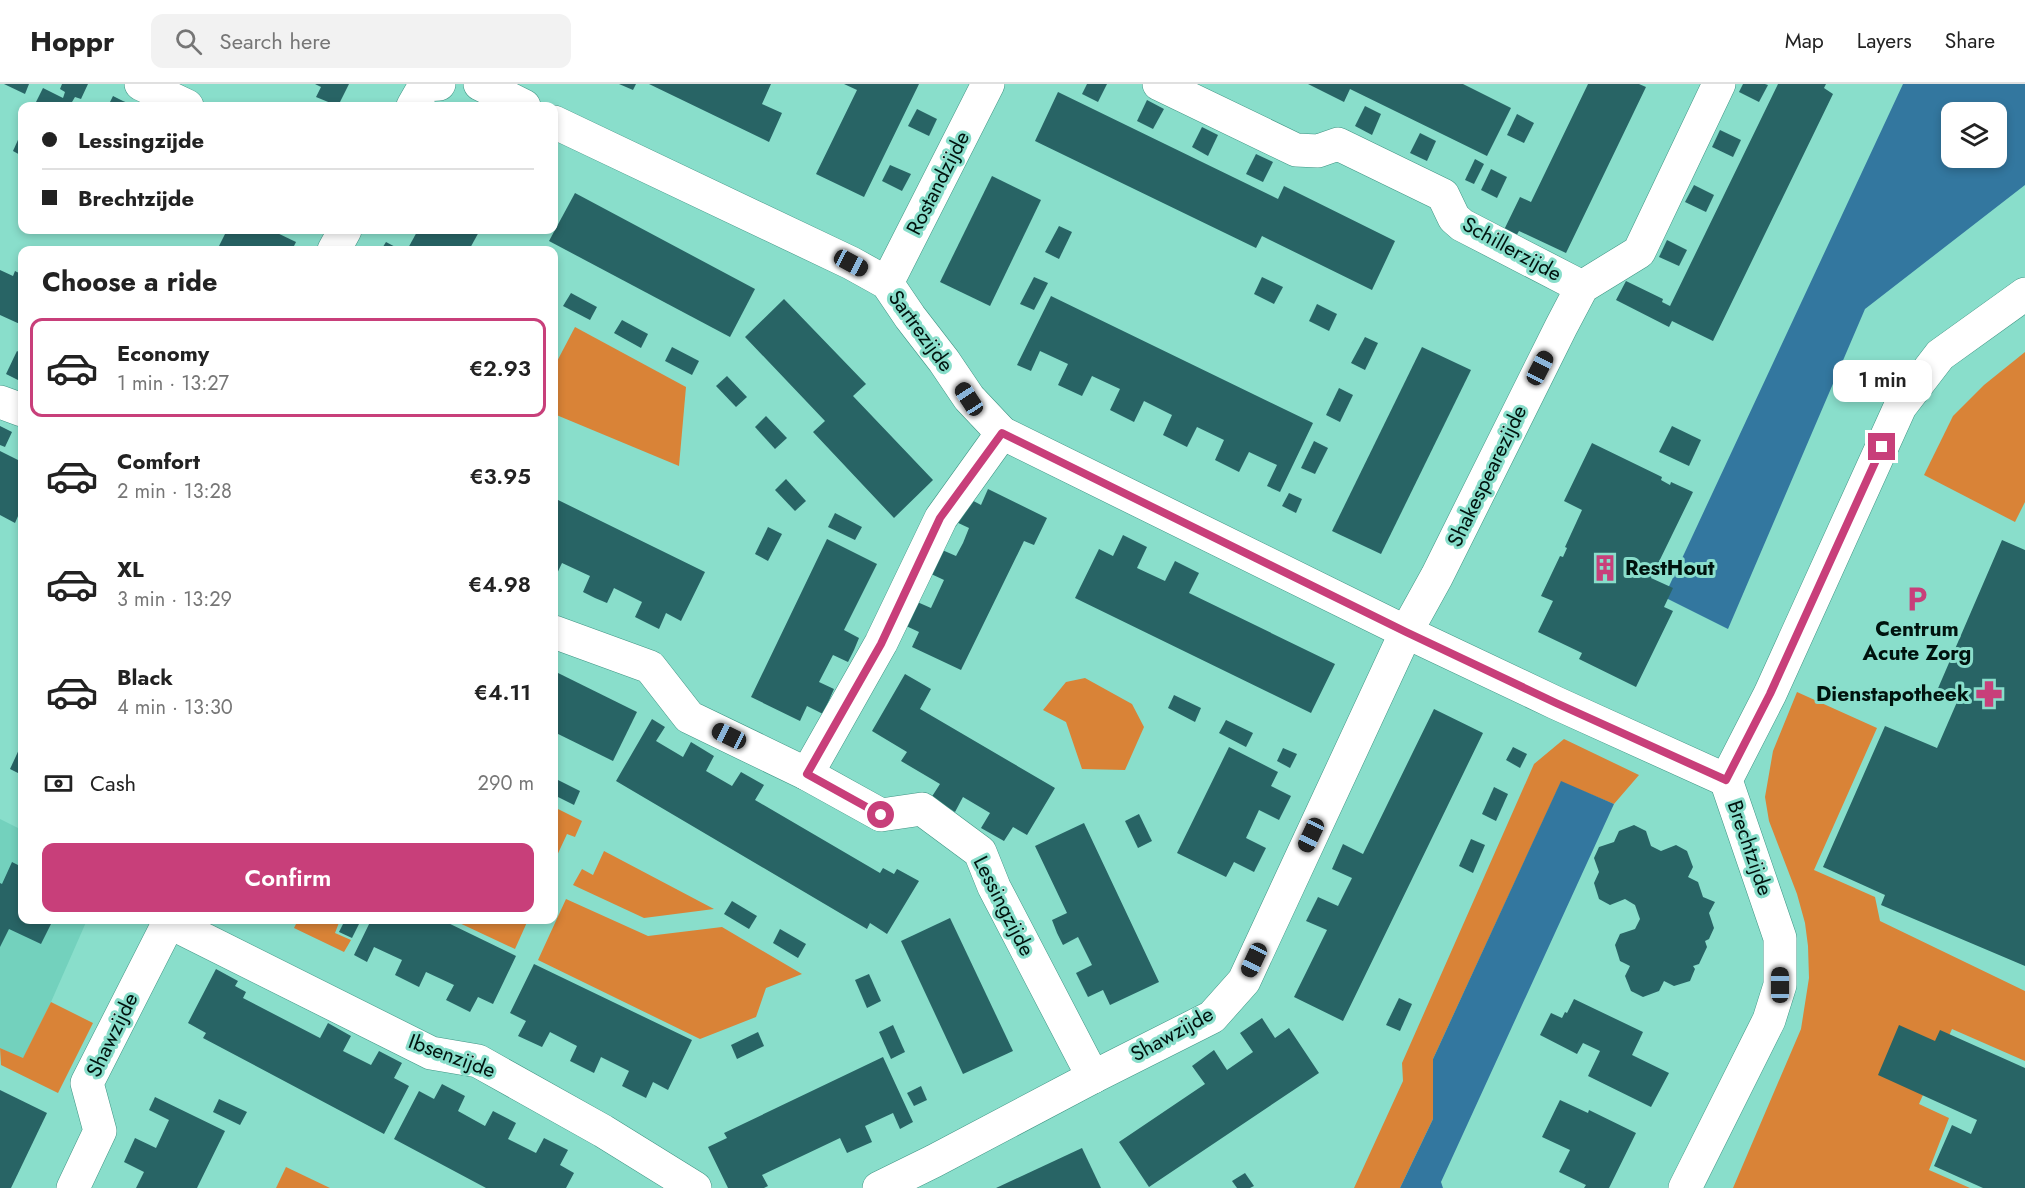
<!DOCTYPE html>
<meta charset="utf-8">
<style>
body{margin:0;font-family:Jost,sans-serif;background:#f2f2f2;color:#222;height:100vh;display:flex;flex-direction:column;font-size:22px;white-space:nowrap}
*{box-sizing:border-box;margin:0}
p{font-size:20px;color:#767676}
.icon{flex:none;width:33px;height:33px;fill:none;stroke:currentColor;stroke-width:2;stroke-linecap:round;stroke-linejoin:round}
.map{position:relative;flex:1;overflow:hidden}
.panel{position:absolute;left:18px;top:162px;width:540px;height:678px;display:flex;flex-direction:column;background:#fff;border-radius:12px;box-shadow:0 3px 9px #0003}
.panel>*{flex:none}
.guide{position:absolute;left:18px;top:18px;width:540px;height:132px;border-radius:12px;box-shadow:0 3px 9px #0003;display:grid;align-content:center;height:132px;padding:0 24px;background:#fff}
.fabs{position:absolute;left:1941px;top:18px;display:grid;gap:12px}
.fabs a{display:grid;place-items:center;width:66px;height:66px;border-radius:12px;background:#fff;box-shadow:0 3px 9px #0003;font-size:30px}
.end{position:absolute;width:27px;height:27px;margin:-14px;border:8px solid #c83f7a;background:#fff;box-shadow:0 0 0 3px #fff}
.from{border-radius:50%}
.bubble{position:absolute;height:42px;border-radius:12px;background:#fff;box-shadow:0 3px 9px #0003;font-size:20px;font-weight:600;line-height:42px;text-align:center}
.car{position:absolute;width:18px;height:36px;margin:-18px -9px;border-radius:8px;box-shadow:0 0 4px 2px #0007;background:linear-gradient(#222 24%,#8ab4d8 0 40%,#222 0 76%,#8ab4d8 0 86%,#222 0)}
.guide b{display:flex;align-items:center;gap:21px;height:57px;font-size:22px}
.guide b+b{border-top:2px solid #e0e0e0}
.guide i{width:15px;height:15px;background:#222}
ul{padding:0;list-style:none}
li{display:flex;align-items:center;gap:18px;height:99px;margin:0 12px 9px;padding:0 12px;border:3px solid transparent;border-radius:12px}
li div{flex:1}
li b{display:block;font-size:22px}
li em{font-style:normal;font-weight:600}
li.current{border-color:#c83f7a}
li>.icon{width:54px;height:54px;stroke-width:1.5}
h2{padding:0 24px;font-size:27px;line-height:72px}
.pay{display:flex;align-items:center;gap:15px;height:66px;padding:0 24px;font-size:22px}
.pay p{margin-inline-start:auto}
.primary-button{display:flex;gap:12px;margin-top:auto;padding:12px 24px}
.primary-button a{flex:1;height:69px;border-radius:12px;background:#c83f7a;color:#fff;font-size:24px;font-weight:600;line-height:69px;text-align:center}
header{display:flex;align-items:center;gap:36px;box-sizing:border-box;height:84px;padding:0 30px;background:#fff;border-bottom:2px solid #e0e0e0}
header strong{font-size:28px}
nav{display:flex;gap:33px;margin-inline-start:auto;font-size:21px}
.search{width:420px;height:54px;background:#f2f2f2;display:flex;align-items:center;gap:15px;box-sizing:border-box;padding:0 21px;border-radius:12px;color:#767676;font-size:22px}
.map>svg:first-child{display:block}
.built{fill:#73d1bd}
.green{fill:#d98337}
.water{fill:#33779f;fill-rule:evenodd}
.building{fill:#286465}
.lines{fill:none;stroke-linecap:round;stroke-linejoin:round}
.minor-casing{stroke:#3f9584;stroke-width:34}
.minor{stroke:#fff;stroke-width:33}
.route{stroke:#c83f7a;stroke-width:8}
.labels{text-anchor:middle;dominant-baseline:central;stroke-width:6;stroke-linejoin:round;paint-order:stroke}
.street-label{font-size:21px;fill:#00130e;stroke:#89decb}
.poi-label{font-size:21px;font-weight:bold;fill:#00130e;stroke:#89decb;text-anchor:start}
</style>
<header>
<strong>Hoppr</strong>
<div class="search"><svg class="icon" aria-label="search" viewBox="0 0 24 24"><circle cx="10" cy="10" r="6"/><path d="M15 15l6 6"/></svg>Search here</div>
<nav><a>Map</a><a>Layers</a><a>Share</a></nav>
</header>
<div class="map">
<svg width="2025" height="1104" viewBox="0 0 2025 1104">
<rect width="100%" height="100%" fill="#89decb"/>
<path class="built" d="M0,735L22,746V836H87L51,918L23,975L0,964Z"/>
<g class="green">
<path d="M575,243L686,303L679,382L554,330V283Z"/>
<path d="M2025,268V418L2015,438L1924,391L1953,332L1984,301Z"/>
<path d="M1085,594L1132,620L1144,643L1125,686L1082,685L1066,638L1043,626L1066,598Z"/>
<path d="M1797,608L1877,644L1814,786L1875,813L1880,837L2025,907V977L1952,945L1919,1020L1949,1034L1929,1086L1970,1104H1733L1801,945L1809,894L1808,862L1805,839L1797,810L1769,737L1765,713L1773,667Z"/>
<path d="M1564,655L1639,691L1614,720L1561,698L1433,975V1035L1400,1104H1354L1403,997L1402,979L1534,680Z"/>
<path d="M554,723L582,737L575,753L567,750L554,778Z"/>
<path d="M604,767L714,825L644,834L573,801L582,785L593,791Z"/>
<path d="M566,815L648,852L722,843L802,890L766,904L756,933L700,955L538,876Z"/>
<path d="M298,836H340L335,849L351,856L344,868L294,844Z"/>
<path d="M453,836H528L515,865Z"/>
<path d="M51,918L93,939L58,1009L1,981L0,964L23,974Z"/>
<path d="M286,1083L330,1104H276Z"/>
</g>
<g class="water">
<path d="M1903,0H2025V101L1865,225L1728,545L1664,513ZM1952,28H1996V74H1952Z"/>
<path d="M1561,697L1614,720L1441,1098L1443,1104H1400L1433,1035V975Z"/>
</g>
<g class="building">
<path d="M4,0H29L25,10Z"/>
<path d="M62,0H88L81,15L75,13L72,18L81,22H34L43,4L63,14L65,8L60,5Z"/>
<path d="M315,0H349L338,22L316,13L321,3Z"/>
<path d="M619,0H636L633,6Z"/>
<path d="M649,0H771L762,20L782,29L769,58Z"/>
<path d="M844,0H919L864,113L816,90L857,6Z"/>
<path d="M1087,0H1107L1098,18L1082,10Z"/>
<path d="M1308,0H1463L1511,24L1487,72L1350,5L1344,18Z"/>
<path d="M1588,0H1639L1646,3L1566,169L1519,147L1515,154L1503,148L1520,113L1531,118Z"/>
<path d="M1743,0H1765L1768,1L1759,18L1739,8Z"/>
<path d="M1778,0H1826L1824,4L1833,10L1713,257L1672,237L1669,243L1616,216L1626,197L1663,215L1662,218L1670,222Z"/>
<path d="M1058,8L1278,115L1284,102L1395,157L1372,206L1262,152L1256,164L1035,57Z"/>
<path d="M113,12L123,17L135,22H108Z"/>
<path d="M1147,16L1164,25L1153,45L1137,37Z"/>
<path d="M1365,22L1381,30L1372,51L1355,42Z"/>
<path d="M917,25L937,35L929,52L908,42Z"/>
<path d="M1517,30L1534,39L1524,59L1507,51Z"/>
<path d="M1202,43L1218,51L1208,72L1192,63Z"/>
<path d="M1720,46L1741,56L1733,73L1712,63Z"/>
<path d="M22,47V72L13,67Z"/>
<path d="M1420,49L1436,57L1427,77L1410,69Z"/>
<path d="M1256,70L1273,78L1263,98L1246,90Z"/>
<path d="M1475,75L1484,80L1474,100L1465,96Z"/>
<path d="M890,81L911,90L902,107L882,97Z"/>
<path d="M1491,85L1507,93L1497,114L1481,106Z"/>
<path d="M992,92L1041,116L990,222L940,198Z"/>
<path d="M1694,101L1714,111L1706,128L1685,118Z"/>
<path d="M575,109L755,205L730,253L549,157Z"/>
<path d="M1059,142L1072,148L1059,175L1045,168Z"/>
<path d="M227,146H271L296,158L292,166H217Z"/>
<path d="M418,146H480L469,166H407Z"/>
<path d="M1667,156L1687,166L1679,182L1659,173Z"/>
<path d="M386,158L401,166H381Z"/>
<path d="M0,186L13,192L15,187L21,190L19,195L22,197V241L0,231Z"/>
<path d="M1034,193L1048,199L1034,226L1020,220Z"/>
<path d="M1262,193L1283,203L1274,220L1254,210Z"/>
<path d="M571,209L597,223L590,236L563,222Z"/>
<path d="M1051,212L1313,339L1280,408L1267,402L1277,381L1249,368L1239,388L1215,376L1224,356L1197,343L1187,363L1163,351L1172,331L1144,317L1134,338L1110,326L1120,305L1092,292L1082,312L1058,301L1068,280L1040,267L1031,287L1017,281Z"/>
<path d="M784,215L866,300L853,312L933,396L894,434L813,348L825,337L745,253Z"/>
<path d="M1317,220L1337,230L1329,247L1309,237Z"/>
<path d="M622,236L648,250L641,264L614,249Z"/>
<path d="M1365,253L1378,259L1365,286L1351,279Z"/>
<path d="M672,263L699,277L692,291L665,277Z"/>
<path d="M1422,263L1471,286L1381,470L1332,447Z"/>
<path d="M17,267L22,270V291L20,297L6,290Z"/>
<path d="M727,292L747,313L736,323L716,302Z"/>
<path d="M1339,304L1353,311L1340,338L1326,331Z"/>
<path d="M766,332L787,354L775,365L755,343Z"/>
<path d="M0,342L12,348L5,363L0,361Z"/>
<path d="M1672,342L1701,356L1689,382L1659,368Z"/>
<path d="M1314,357L1328,364L1315,390L1301,384Z"/>
<path d="M1592,359L1662,393L1661,396L1670,401L1671,398L1693,408L1651,494L1673,504L1664,523L1673,527L1636,603L1579,575L1582,569L1538,548L1553,517L1541,512L1560,472L1563,473L1567,464L1565,463L1582,426L1564,417Z"/>
<path d="M0,367L22,378V423L15,439L0,431Z"/>
<path d="M786,395L806,417L795,427L775,406Z"/>
<path d="M988,405L1047,434L1034,461L1024,457L961,586L912,563L919,548L904,541L915,517L931,524L944,496L929,489L940,465L956,472L963,459L969,444L954,437L966,413L981,421Z"/>
<path d="M1289,409L1302,415L1296,429L1282,422Z"/>
<path d="M554,414L705,488L681,537L666,529L659,545L635,533L642,518L614,504L607,519L595,514L583,508L590,492L562,479L554,496Z"/>
<path d="M835,429L862,443L855,456L828,443Z"/>
<path d="M768,443L782,450L768,477L755,470Z"/>
<path d="M1123,451L1147,463L1137,484L1165,497L1175,477L1199,489L1189,509L1335,580L1311,629L1075,514L1099,465L1113,472Z"/>
<path d="M827,455L877,480L844,546L859,554L854,566L848,578L833,571L819,598L834,605L823,630L807,622L800,637L751,613Z"/>
<path d="M2002,456L2025,466V882L1881,821L1885,811L1823,783L1885,642L1937,664L1957,618L1936,609Z"/>
<path d="M554,587L637,628L613,677L554,648Z"/>
<path d="M905,590L931,605L920,625L1055,704L1027,751L1013,743L1004,757L981,744L990,729L963,713L955,728L931,714L940,700L901,677L907,668L872,647Z"/>
<path d="M1174,611L1201,624L1195,638L1168,624Z"/>
<path d="M1434,625L1483,649L1343,937L1294,913L1327,846L1306,837L1318,813L1338,822L1352,794L1332,785L1343,760L1363,770Z"/>
<path d="M652,635L665,643L656,657L683,673L691,658L714,672L706,687L732,702L741,688L764,701L755,716L880,789L883,784L894,790L897,785L919,797L887,850L870,839L867,845L616,697Z"/>
<path d="M1226,636L1253,649L1246,663L1219,649Z"/>
<path d="M22,659V691L10,685Z"/>
<path d="M1229,663L1278,688L1271,702L1291,712L1279,736L1259,726L1246,754L1266,764L1254,788L1234,778L1226,793L1177,769Z"/>
<path d="M1513,663L1527,670L1520,684L1506,676Z"/>
<path d="M1283,664L1297,670L1290,684L1277,677Z"/>
<path d="M554,694L580,707L574,721L554,711Z"/>
<path d="M1494,703L1508,710L1496,737L1482,730Z"/>
<path d="M1139,730L1152,757L1138,764L1125,737Z"/>
<path d="M1084,739L1159,898L1110,921L1103,906L1088,913L1076,889L1092,881L1078,853L1063,861L1057,849L1052,836L1067,829L1035,762Z"/>
<path d="M1634,741L1646,747L1651,762L1661,767L1676,761L1687,767L1693,783L1688,793L1698,798L1703,813L1715,818L1709,829L1714,844L1709,855L1705,857L1707,863L1699,880L1693,882L1695,885L1690,897L1674,902L1664,897L1659,907L1643,913L1631,907L1625,892L1630,882L1620,877L1615,861L1620,850L1635,845L1640,835L1635,821L1625,815L1610,821L1599,815L1594,799L1599,788L1594,774L1599,763L1614,758L1619,747Z"/>
<path d="M1471,755L1485,761L1473,789L1459,782Z"/>
<path d="M12,778L22,783V836H53L41,860L9,845L0,863V799L2,800Z"/>
<path d="M732,817L757,832L749,845L724,830Z"/>
<path d="M950,834L1013,967L963,990L901,857Z"/>
<path d="M345,836H361L352,854L339,848Z"/>
<path d="M371,836H442L516,872L493,920L478,913L470,928L446,916L454,901L426,888L419,903L395,891L402,876L374,863L367,878L354,871Z"/>
<path d="M780,845L806,860L798,874L773,859Z"/>
<path d="M534,880L692,956L668,1006L653,998L646,1014L622,1002L629,987L601,973L594,989L570,977L577,962L550,948L542,963L518,952L526,937L510,929Z"/>
<path d="M216,885L238,897L235,902L246,908L243,914L320,954L328,939L351,952L343,967L371,981L379,967L402,979L394,994L409,1002L384,1050L203,954L206,949L188,939Z"/>
<path d="M869,890L881,917L867,924L855,896Z"/>
<path d="M1399,914L1412,920L1400,947L1386,941Z"/>
<path d="M1574,915L1643,948L1632,971L1669,989L1651,1023L1588,992L1600,967L1583,959L1577,970L1540,951L1551,929L1562,934L1565,928L1567,929Z"/>
<path d="M1262,934L1275,954L1289,944L1319,989L1149,1103L1119,1058L1205,1000L1192,982L1214,966L1227,986L1253,968L1240,949Z"/>
<path d="M893,941L905,968L891,975L879,948Z"/>
<path d="M1899,941L1935,957L1940,946L2025,984V1104H1983L1934,1082L1952,1041L1971,1050L1977,1036L1878,991Z"/>
<path d="M758,948L764,962L737,975L731,961Z"/>
<path d="M883,973L913,1038L900,1045L893,1029L865,1042L872,1058L847,1069L840,1054L762,1091L768,1102L764,1104H728L708,1063L727,1054L724,1049Z"/>
<path d="M442,1000L465,1012L458,1027L485,1042L493,1027L516,1039L508,1055L536,1069L544,1054L568,1066L560,1081L574,1089L566,1104H486L394,1055L419,1007L434,1015Z"/>
<path d="M921,1002L927,1016L914,1022L907,1009Z"/>
<path d="M0,1006L47,1029L11,1104H0Z"/>
<path d="M155,1013L225,1047L197,1104H136L144,1088L124,1078L135,1054L156,1064L169,1036L149,1026Z"/>
<path d="M219,1015L247,1028L240,1041L213,1028Z"/>
<path d="M1560,1016L1588,1029L1589,1026L1636,1049L1609,1104H1584L1586,1101L1559,1088L1570,1066L1542,1053Z"/>
<path d="M1082,1064L1101,1104H996Z"/>
<path d="M1245,1089L1254,1102L1250,1104H1237L1232,1097Z"/>
</g>
<g class="lines">
<defs>
<g id="minor">
<path d="M141,0L187,22"/>
<path d="M480,0L524,22"/>
<path d="M1159,0L1296,66L1318,67L1338,60L1443,111L1454,134L1462,141L1582,203"/>
<path d="M413,22L425,1L439,0"/>
<path d="M554,38L851,179L887,199L910,233L944,277L969,314L1002,349L1406,548L1556,619L1726,696"/>
<path d="M334,166L345,146"/>
<path d="M887,199L988,0"/>
<path d="M0,318L22,326"/>
<path d="M554,548L650,583L689,633L807,690L881,731L922,725L980,768L994,803L1093,993"/>
<path d="M807,690L881,559L941,434L1002,349"/>
<path d="M169,838L431,969L478,977L603,1047L695,1104"/>
<path d="M73,1104L100,1047L87,999L170,836"/>
<path d="M879,1104L934,1077L1093,993L1212,933L1244,897L1406,548L1437,492L1561,243L1582,203L1639,168L1719,0"/>
<path d="M1685,1104L1769,936L1780,901V854L1726,696L1770,610L1900,323L1940,271L2025,210"/>
</g>
</defs>
<use href="#minor" class="minor-casing"/>
<use href="#minor" class="minor"/>
</g>
<g class="lines">
<path class="route" d="M881,731L807,690L881,560L940,434L1002,349L1406,548L1556,619L1726,696L1770,610L1882,363"/>
</g>
<defs>
<symbol id="building-bare" viewBox="-9 -9 18 18"><path d="M-4-6H4V6H1V3H-1V6H-4ZM-2.5-4.3h1.7v1.8h-1.7ZM.8-4.3h1.7v1.8H.8ZM-2.5-1h1.7V.8h-1.7ZM.8-1h1.7V.8H.8Z" fill="#c83f7a" stroke="#89decb" stroke-width="2.5" paint-order="stroke"/></symbol>
<symbol id="parking-bare" viewBox="-9 -9 18 18"><path d="M-3.5-5.5H1a3.5 3.5 0 0 1 0 7H-1V5.5H-3.5ZM-1-3.4V-.6H.8a1.4 1.4 0 0 0 0-2.8Z" fill="#c83f7a" stroke="#89decb" stroke-width="2.5" paint-order="stroke"/></symbol>
<symbol id="pharmacy-bare" viewBox="-9 -9 18 18"><path d="M-2-6h4v4h4v4h-4v4h-4v-4h-4v-4h4Z" fill="#c83f7a" stroke="#89decb" stroke-width="2.5" paint-order="stroke"/></symbol>
</defs>
<g fill-rule="evenodd">
<use href="#building-bare" x="1586" y="465" width="38" height="38"/>
<use href="#parking-bare" x="1898" y="496" width="38" height="38"/>
<use href="#pharmacy-bare" x="1970" y="591" width="38" height="38"/>
</g>
<g class="labels">
<g class="street-label">
<text transform="translate(938 99) rotate(-63)">Rostandzijde</text>
<text transform="translate(1512 165) rotate(29)">Schillerzijde</text>
<text transform="translate(921 247) rotate(54)">Sartrezijde</text>
<text transform="translate(1487 392) rotate(-64)">Shakespearezijde</text>
<text transform="translate(1750 764) rotate(71)">Brechtzijde</text>
<text transform="translate(1004 822) rotate(63)">Lessingzijde</text>
<text transform="translate(1172 950) rotate(-29)">Shawzijde</text>
<text transform="translate(112 951) rotate(-64)">Shawzijde</text>
<text transform="translate(452 972) rotate(20)">Ibsenzijde</text>
</g>
<g class="poi-label">
<text x="1625" y="484">RestHout</text>
<text x="1917" y="545" text-anchor="middle">Centrum<tspan x="1917" dy="24">Acute Zorg</tspan></text>
<text x="1969" y="610" text-anchor="end">Dienstapotheek</text>
</g>
</g>
</svg>
<div class="fabs">
<a><svg class="icon" aria-label="layers" viewBox="0 0 24 24"><path d="M12 4l9 5-9 5-9-5zM3 14l9 5 9-5"/></svg></a>
</div>
<i class="end from" style="left:881px;top:731px"></i>
<i class="end" style="left:1882px;top:363px"></i>
<div class="bubble" style="left:1833px;top:276px;width:99px">1 min</div>
<i class="car" style="left:851px;top:179px;rotate:118deg"></i>
<i class="car" style="left:1540px;top:284px;rotate:27deg"></i>
<i class="car" style="left:969px;top:315px;rotate:327deg"></i>
<i class="car" style="left:729px;top:652px;rotate:296deg"></i>
<i class="car" style="left:1311px;top:751px;rotate:205deg"></i>
<i class="car" style="left:1254px;top:876px;rotate:205deg"></i>
<i class="car" style="left:1780px;top:901px;rotate:0deg"></i>
<div class="guide">
<b><i class="from"></i>Lessingzijde</b>
<b><i></i>Brechtzijde</b>
</div>
<section class="panel">
<h2>Choose a ride</h2>
<ul>
<li class="current"><svg class="icon" aria-label="car" viewBox="0 0 24 24"><path d="M5 17H2v-5l4-1 3-4h7l3 4 3 1v5h-3M9 17h6M6 11h13"/><circle cx="7" cy="17" r="2"/><circle cx="17" cy="17" r="2"/></svg><div><b>Economy</b><p>1 min · 13:27</p></div><em>€2.93</em></li>
<li><svg class="icon" aria-label="car" viewBox="0 0 24 24"><path d="M5 17H2v-5l4-1 3-4h7l3 4 3 1v5h-3M9 17h6M6 11h13"/><circle cx="7" cy="17" r="2"/><circle cx="17" cy="17" r="2"/></svg><div><b>Comfort</b><p>2 min · 13:28</p></div><em>€3.95</em></li>
<li><svg class="icon" aria-label="car" viewBox="0 0 24 24"><path d="M5 17H2v-5l4-1 3-4h7l3 4 3 1v5h-3M9 17h6M6 11h13"/><circle cx="7" cy="17" r="2"/><circle cx="17" cy="17" r="2"/></svg><div><b>XL</b><p>3 min · 13:29</p></div><em>€4.98</em></li>
<li><svg class="icon" aria-label="car" viewBox="0 0 24 24"><path d="M5 17H2v-5l4-1 3-4h7l3 4 3 1v5h-3M9 17h6M6 11h13"/><circle cx="7" cy="17" r="2"/><circle cx="17" cy="17" r="2"/></svg><div><b>Black</b><p>4 min · 13:30</p></div><em>€4.11</em></li>
</ul>
<div class="pay"><svg class="icon" aria-label="cash" viewBox="0 0 24 24"><path d="M3 7h18v10H3z"/><circle cx="12" cy="12" r="2"/></svg>Cash<p>290 m</p></div>
<div class="primary-button"><a>Confirm</a></div>
</section>
</div>
